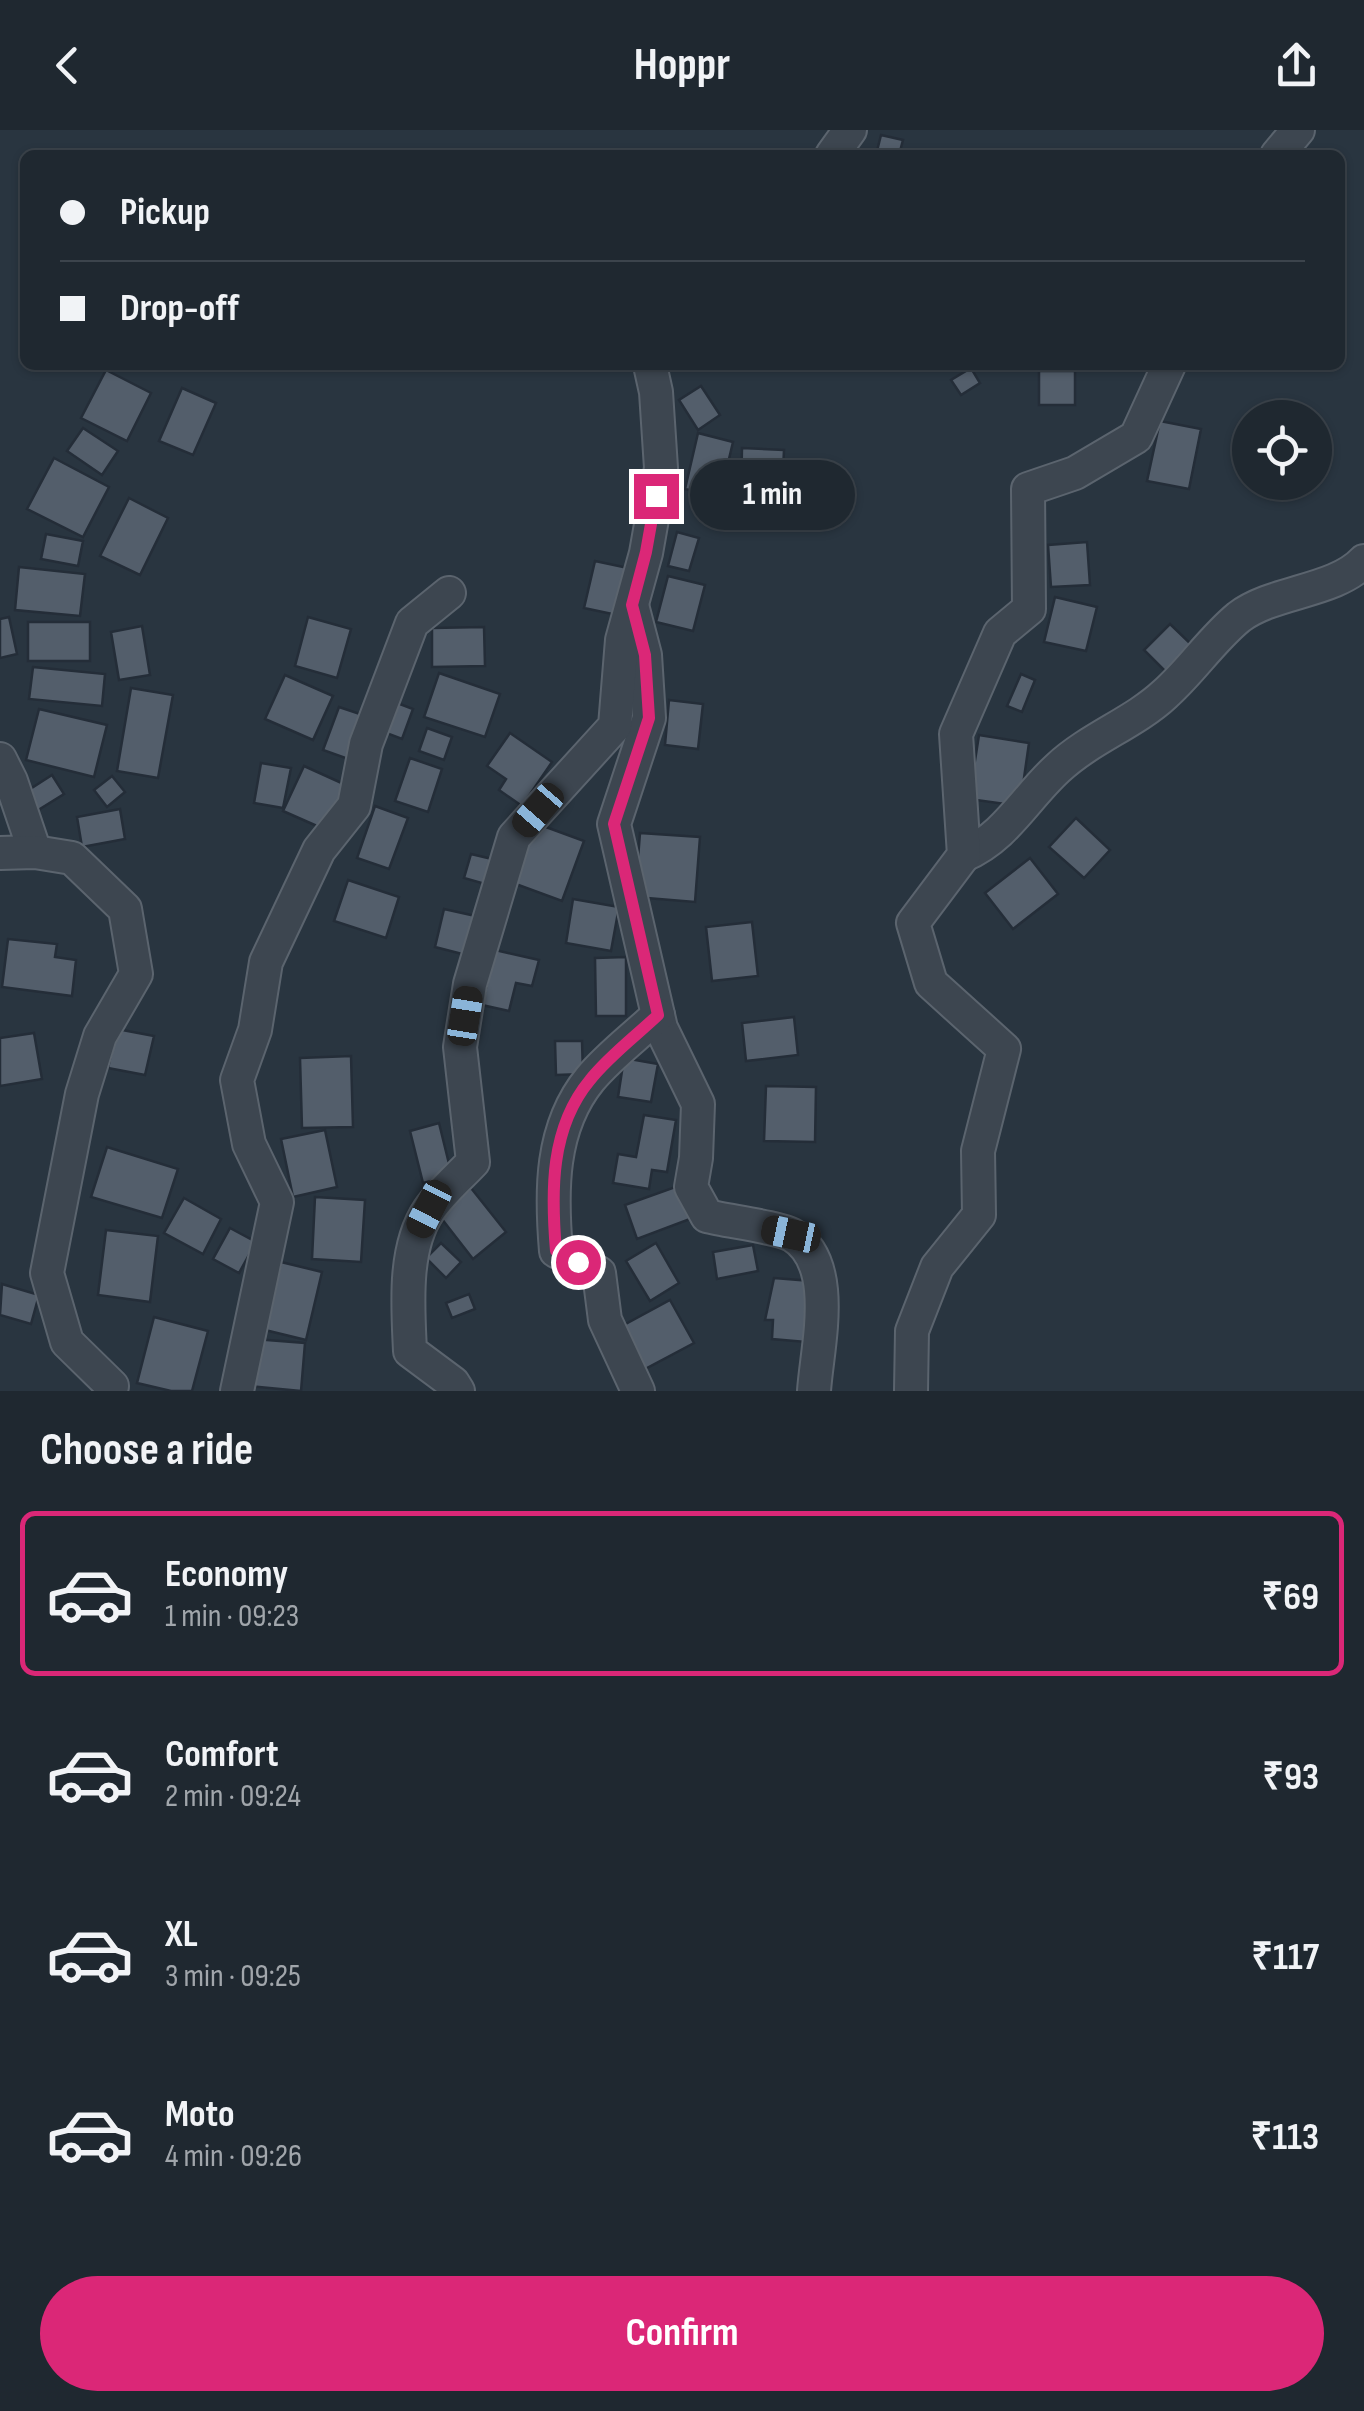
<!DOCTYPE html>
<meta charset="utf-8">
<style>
body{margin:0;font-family:"Sofia Sans Condensed",sans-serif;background:#273038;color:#f1f3f6;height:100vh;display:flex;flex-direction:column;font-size:38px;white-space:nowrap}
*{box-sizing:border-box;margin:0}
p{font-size:32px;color:#a1a6ab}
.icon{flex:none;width:55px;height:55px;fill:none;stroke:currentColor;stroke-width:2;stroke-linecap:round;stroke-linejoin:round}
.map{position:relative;height:1261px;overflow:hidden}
.side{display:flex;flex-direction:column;background:#1f2830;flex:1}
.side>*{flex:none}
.banner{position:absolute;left:20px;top:20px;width:1325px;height:220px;border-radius:15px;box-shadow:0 2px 8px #0004,0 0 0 2px #3c444c;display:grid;align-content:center;height:220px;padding:0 40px;background:#1f2830}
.fabs{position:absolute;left:1232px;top:270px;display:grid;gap:20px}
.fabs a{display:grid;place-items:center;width:100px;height:100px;border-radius:50%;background:#1f2830;box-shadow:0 2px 8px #0004,0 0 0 2px #3c444c;font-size:50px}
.end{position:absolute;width:45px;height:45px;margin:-22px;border:12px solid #db2777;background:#fff;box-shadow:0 0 0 5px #fff}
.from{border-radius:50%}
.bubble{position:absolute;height:70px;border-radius:35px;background:#1f2830;box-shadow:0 2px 8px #0004,0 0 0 2px #3c444c;font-size:32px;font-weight:700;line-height:70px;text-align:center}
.car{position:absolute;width:30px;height:60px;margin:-30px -15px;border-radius:12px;box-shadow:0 0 8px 2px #0007;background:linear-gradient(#222 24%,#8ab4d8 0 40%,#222 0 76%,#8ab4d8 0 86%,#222 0)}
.banner b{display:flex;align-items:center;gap:35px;height:95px;font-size:38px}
.banner b+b{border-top:2px solid #3c444c}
.banner i{width:25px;height:25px;background:#f1f3f6}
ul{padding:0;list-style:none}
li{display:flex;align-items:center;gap:30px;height:165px;margin:0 20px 15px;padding:0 20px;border:5px solid transparent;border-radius:15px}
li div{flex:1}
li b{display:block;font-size:38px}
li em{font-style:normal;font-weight:700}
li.active{border-color:#db2777}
li>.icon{width:90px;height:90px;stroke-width:1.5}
h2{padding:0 40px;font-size:45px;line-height:120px}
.primary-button{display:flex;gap:20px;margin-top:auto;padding:20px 40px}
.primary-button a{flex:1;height:115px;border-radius:60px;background:#db2777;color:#fff;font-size:40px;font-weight:700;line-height:115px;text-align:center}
header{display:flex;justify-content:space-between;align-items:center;height:130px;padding:0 40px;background:#1f2830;font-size:45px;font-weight:700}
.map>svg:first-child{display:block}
.building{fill:#535e6b;stroke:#242d38;stroke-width:2.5}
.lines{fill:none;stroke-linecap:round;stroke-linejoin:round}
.minor-casing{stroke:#5b646e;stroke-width:36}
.minor{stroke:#3d4650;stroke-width:32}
.route{stroke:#db2777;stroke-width:12}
</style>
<header><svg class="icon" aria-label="back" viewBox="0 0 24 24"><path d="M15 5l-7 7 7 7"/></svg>Hoppr<svg class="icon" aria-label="share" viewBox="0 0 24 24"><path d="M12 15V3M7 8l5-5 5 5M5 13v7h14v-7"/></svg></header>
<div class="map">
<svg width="1364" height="1261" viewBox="0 0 1364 1261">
<rect width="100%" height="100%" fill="#293540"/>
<g class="building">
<path d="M881,5L903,10L899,25H876Z"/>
<path d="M971,238L980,253L961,265L951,250Z"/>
<path d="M106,240L151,263L127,311L81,288Z"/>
<rect x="1039" y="241" width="36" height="34"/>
<path d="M701,256L720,285L698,300L679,270Z"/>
<path d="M182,258L216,273L193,325L159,311Z"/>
<path d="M1160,291L1201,299L1189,359L1147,351Z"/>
<path d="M83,298L118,321L102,345L67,321Z"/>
<path d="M698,303L733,312L720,367L685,359Z"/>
<path d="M742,318L784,320L782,362L741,360Z"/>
<path d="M54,328L109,357L83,407L27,379Z"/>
<path d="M129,368L168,388L140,445L100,426Z"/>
<path d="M677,402L699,408L689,441L668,436Z"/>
<path d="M46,404L83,411L78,436L41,429Z"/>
<path d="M1087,412L1090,455L1051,457L1048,415Z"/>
<path d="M595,431L628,438L617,485L584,478Z"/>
<path d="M19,437L85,444L80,486L15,480Z"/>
<path d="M668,446L705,455L693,501L656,492Z"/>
<path d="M1055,467L1097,477L1086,521L1044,512Z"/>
<path d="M9,487L17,524L0,528V489Z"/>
<path d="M308,487L351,499L337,548L295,536Z"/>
<rect x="28" y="492" width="62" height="39"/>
<path d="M1170,494L1195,518L1168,544L1144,520Z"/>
<path d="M142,496L150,545L119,550L111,502Z"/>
<path d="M484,497L485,536L432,537V498Z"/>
<path d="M33,537L105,544L102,576L29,569Z"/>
<path d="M439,543L500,564L485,607L424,587Z"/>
<path d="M1021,544L1035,550L1022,582L1007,576Z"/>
<path d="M285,545L333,566L313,610L265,589Z"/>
<path d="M131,558L173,565L158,648L117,641Z"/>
<path d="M669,570L703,574L698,619L665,615Z"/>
<path d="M392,571L413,579L402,609L381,601Z"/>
<path d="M339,577L366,586L351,630L323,620Z"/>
<path d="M39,579L107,595L94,647L26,630Z"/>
<path d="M427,598L452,607L444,630L419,621Z"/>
<path d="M510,603L552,632L522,676L499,660L506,649L487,636Z"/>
<path d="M979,605L1029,613L1020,676L969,669Z"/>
<path d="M410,628L442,639L428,682L395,671Z"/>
<path d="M261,633L291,638L283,678L254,673Z"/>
<path d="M304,636L346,655L326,700L283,681Z"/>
<path d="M52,645L64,664L35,682L24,663Z"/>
<path d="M112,646L125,662L107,677L94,660Z"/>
<path d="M375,676L408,688L389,739L357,728Z"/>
<path d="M120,679L125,709L82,717L77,687Z"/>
<path d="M1076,688L1110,720L1084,748L1049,717Z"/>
<path d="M535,693L584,711L562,771L513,753Z"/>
<path d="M640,703L700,707L695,772L635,767Z"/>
<path d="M471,724L492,729L485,754L464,748Z"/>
<path d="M1030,728L1058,764L1013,799L985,763Z"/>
<path d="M348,750L399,767L386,808L334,791Z"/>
<path d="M573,769L619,777L611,821L566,813Z"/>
<path d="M444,779L480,787L470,826L435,817Z"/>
<path d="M752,792L758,846L712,851L706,797Z"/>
<path d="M8,809L57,814L55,827L76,830L72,866L2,857Z"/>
<path d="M495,820L539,830L532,856L516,853L509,881L482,875Z"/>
<path d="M626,827V886H596L595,828Z"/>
<path d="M794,887L798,925L746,931L742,893Z"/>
<path d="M117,899L154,906L145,945L108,938Z"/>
<path d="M34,903L42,949L0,956V908Z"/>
<path d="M555,911H582L583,944L556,945Z"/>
<path d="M351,926L353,997L302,998L300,928Z"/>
<path d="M624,928L658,934L651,972L618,967Z"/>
<path d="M766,956L816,957L815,1012L764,1011Z"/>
<path d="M644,985L676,990L667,1042L652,1040L649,1059L613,1053L618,1024L636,1027Z"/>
<path d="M439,993L452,1046L423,1053L410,1001Z"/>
<path d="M325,1000L337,1057L293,1067L281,1009Z"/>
<path d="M107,1017L178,1039L162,1088L91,1067Z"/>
<path d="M678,1056L690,1089L637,1109L625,1075Z"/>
<path d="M471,1058L506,1102L473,1129L438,1084Z"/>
<path d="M315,1067L365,1070L361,1132L312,1129Z"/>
<path d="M184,1068L221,1089L203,1124L164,1103Z"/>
<path d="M230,1098L256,1112L239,1143L213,1129Z"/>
<path d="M106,1100L158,1106L150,1172L98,1165Z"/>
<path d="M441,1113L461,1132L446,1148L426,1128Z"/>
<path d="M656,1113L679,1153L650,1171L626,1131Z"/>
<path d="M753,1115L758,1141L717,1149L713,1122Z"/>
<path d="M281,1132L322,1142L306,1210L265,1200Z"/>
<path d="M774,1148L811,1151L806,1212L772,1209L773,1190H765Z"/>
<path d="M2,1154L39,1165L31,1194L0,1185Z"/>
<path d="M469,1164L475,1179L452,1188L446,1173Z"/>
<path d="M670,1170L694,1213L645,1239L622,1196Z"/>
<path d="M154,1187L208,1201L192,1261H171L137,1253Z"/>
<path d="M254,1209L305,1213L301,1261L250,1256Z"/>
</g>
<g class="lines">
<defs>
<g id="minor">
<path d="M832,25L850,0"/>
<path d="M1277,25L1298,0"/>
<path d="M633,479L645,525L649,588L614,694L661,898L698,974L696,1028L691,1057L707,1086C726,1091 777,1097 792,1105C839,1133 817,1216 814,1261"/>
<path d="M0,629L11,651L35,722"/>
<path d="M0,723L35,722L72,728L125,779L136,844L100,906L82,964L47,1143L67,1212L112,1256"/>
<path d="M964,725C1006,707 1025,668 1058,638C1090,608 1134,593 1165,564C1192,540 1211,510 1239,487C1273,461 1335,462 1364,431"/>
<path d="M237,1261L277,1072L249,1014L237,950L255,900L266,832L319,720L354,676L366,614L412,493L449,463"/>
<path d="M458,1261L453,1253L410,1221C408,1177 403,1118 429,1080C441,1062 459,1047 473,1032L460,917L470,854L514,707L615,596L622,510L646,423L661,338L656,262L650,235"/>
<path d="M638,1261L605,1190L599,1143L556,1121C551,1062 550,998 590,949C609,926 636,906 658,885"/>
<path d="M911,1261L912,1201L937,1137L979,1085L978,1021L1004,919L931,853L913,793L964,725L956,604L1000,503L1029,479L1028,359L1075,343L1136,307L1169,235"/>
</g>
</defs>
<use href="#minor" class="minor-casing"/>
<use href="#minor" class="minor"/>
</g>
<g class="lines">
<path class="route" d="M578,1132L556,1121C551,1062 550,998 590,950C609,926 636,906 658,885L614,694L649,588L645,525L632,475L646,422L656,366"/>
</g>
</svg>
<div class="fabs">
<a><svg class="icon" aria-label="locate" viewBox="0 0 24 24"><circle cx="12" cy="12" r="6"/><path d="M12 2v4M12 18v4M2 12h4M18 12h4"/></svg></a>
</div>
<i class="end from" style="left:578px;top:1132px"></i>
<i class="end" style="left:656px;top:366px"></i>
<div class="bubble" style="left:690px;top:330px;width:165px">1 min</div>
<i class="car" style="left:538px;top:680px;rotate:221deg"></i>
<i class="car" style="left:465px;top:886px;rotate:9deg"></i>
<i class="car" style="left:429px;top:1079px;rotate:207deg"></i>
<i class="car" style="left:791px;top:1104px;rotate:282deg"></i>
<div class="banner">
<b><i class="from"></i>Pickup</b>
<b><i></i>Drop-off</b>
</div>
</div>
<section class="side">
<h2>Choose a ride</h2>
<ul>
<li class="active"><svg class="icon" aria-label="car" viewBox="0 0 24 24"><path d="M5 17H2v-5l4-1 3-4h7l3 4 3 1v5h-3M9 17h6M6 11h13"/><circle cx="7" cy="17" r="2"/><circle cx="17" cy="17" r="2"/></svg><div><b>Economy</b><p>1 min · 09:23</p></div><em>₹69</em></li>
<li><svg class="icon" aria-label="car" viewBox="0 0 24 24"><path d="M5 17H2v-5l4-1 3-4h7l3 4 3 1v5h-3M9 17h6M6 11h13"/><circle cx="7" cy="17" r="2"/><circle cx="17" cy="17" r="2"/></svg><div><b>Comfort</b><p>2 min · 09:24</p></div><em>₹93</em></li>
<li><svg class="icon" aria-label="car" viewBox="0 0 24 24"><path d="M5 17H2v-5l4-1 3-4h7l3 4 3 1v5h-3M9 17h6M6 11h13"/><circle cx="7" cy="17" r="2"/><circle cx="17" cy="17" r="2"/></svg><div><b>XL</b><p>3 min · 09:25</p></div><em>₹117</em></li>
<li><svg class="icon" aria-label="car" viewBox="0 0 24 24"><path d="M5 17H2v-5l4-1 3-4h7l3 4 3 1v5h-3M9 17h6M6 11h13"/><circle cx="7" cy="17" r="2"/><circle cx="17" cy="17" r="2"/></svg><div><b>Moto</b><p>4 min · 09:26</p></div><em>₹113</em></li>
</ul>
<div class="primary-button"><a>Confirm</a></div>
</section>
